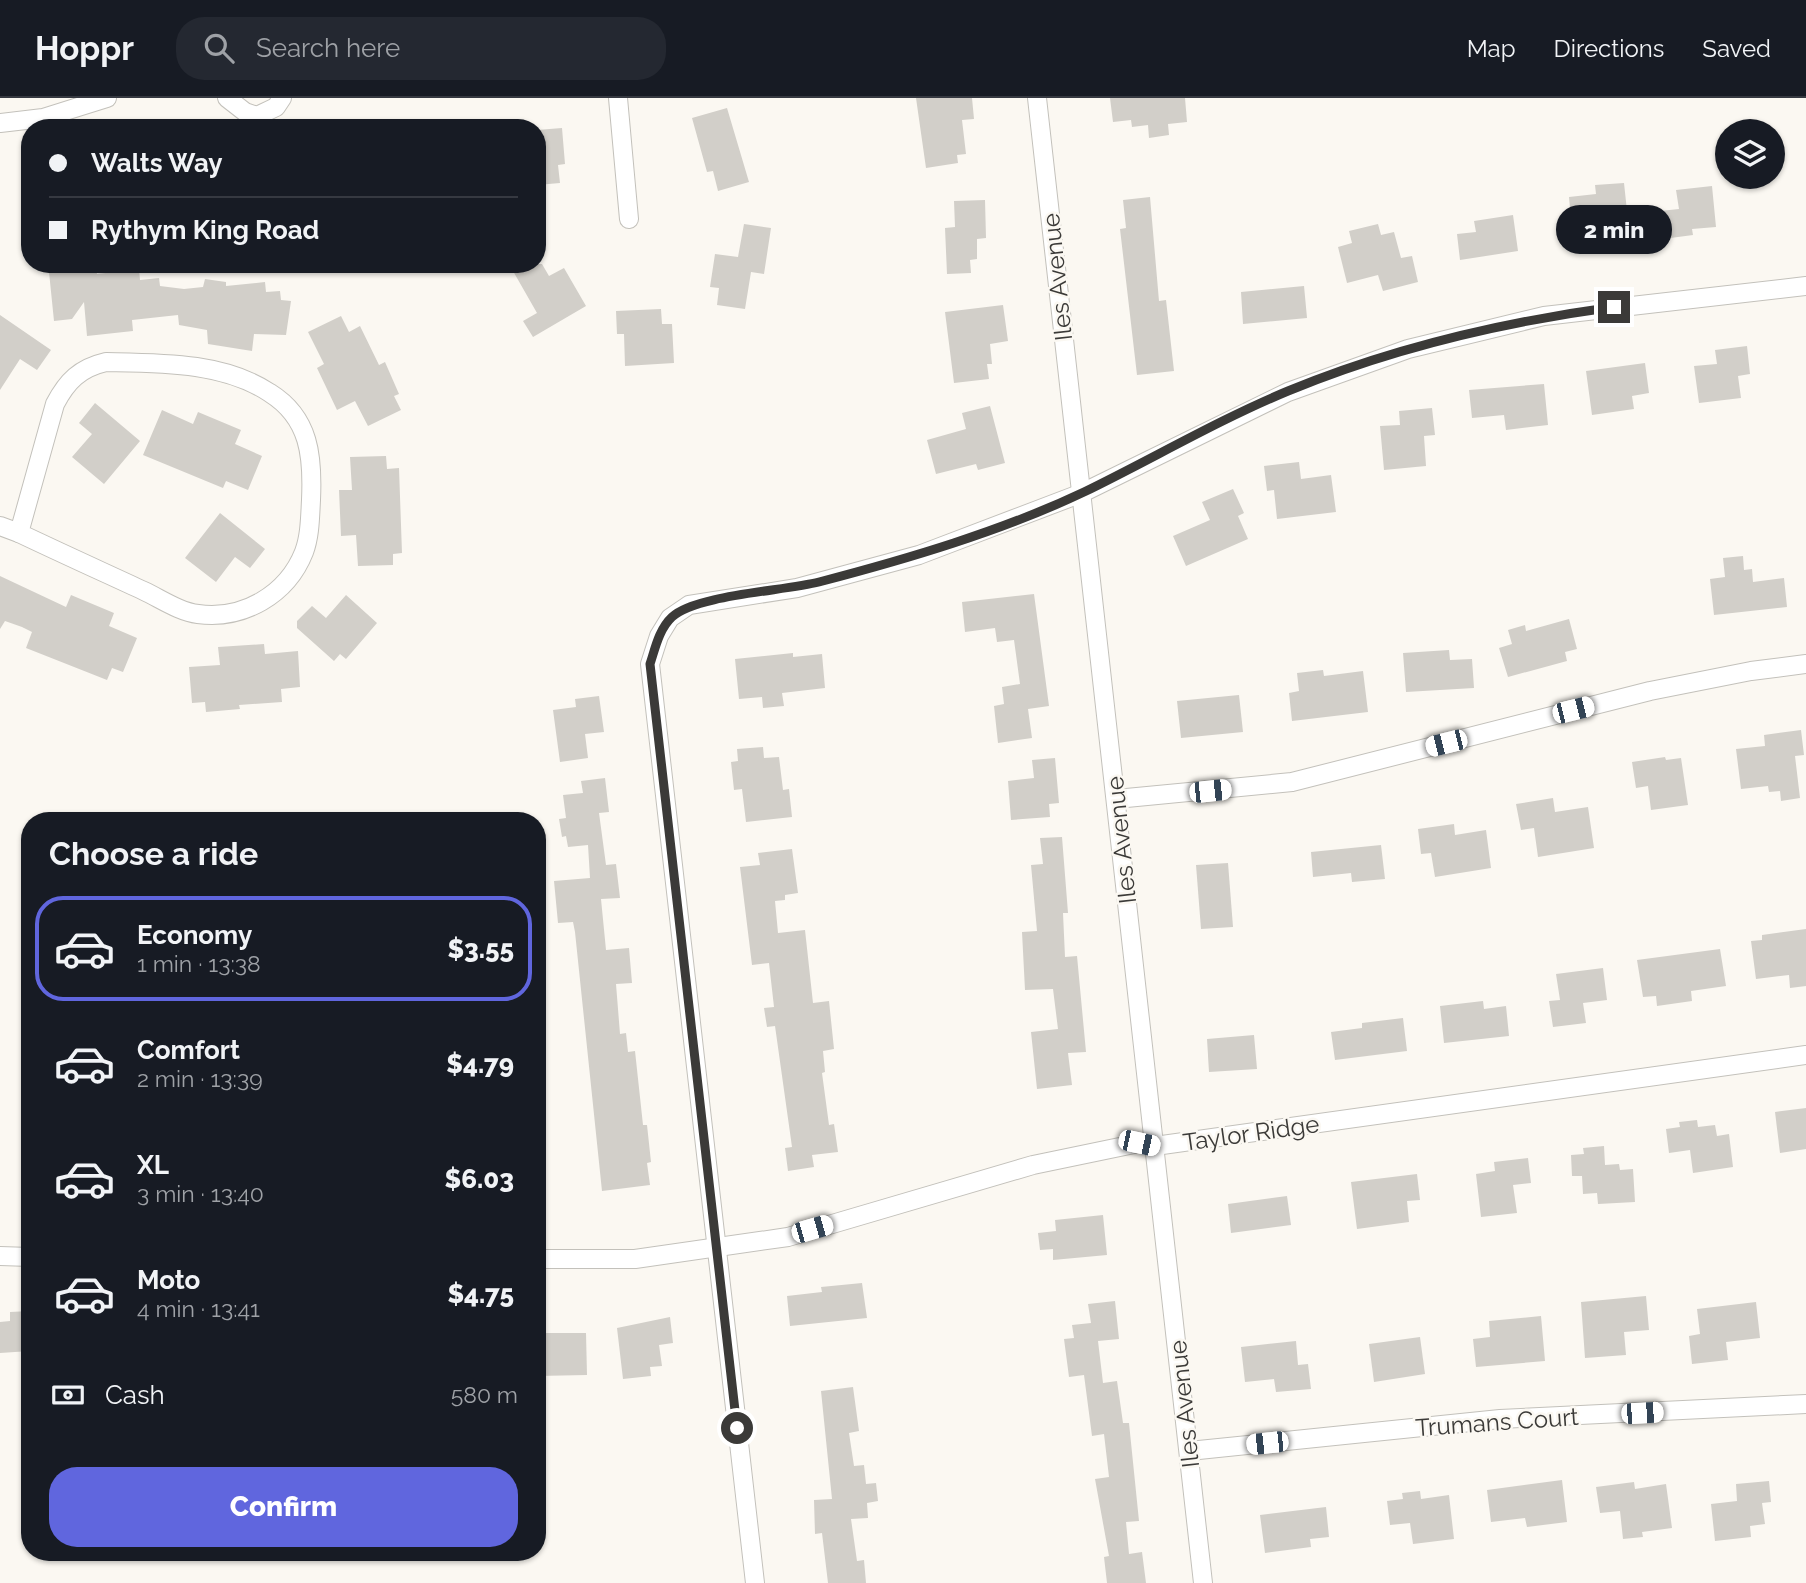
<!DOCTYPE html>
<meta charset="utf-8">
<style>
body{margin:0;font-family:Raleway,sans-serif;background:#242831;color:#f1f3f6;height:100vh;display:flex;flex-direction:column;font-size:26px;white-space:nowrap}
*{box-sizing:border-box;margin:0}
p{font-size:23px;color:#9ea1a6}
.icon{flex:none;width:38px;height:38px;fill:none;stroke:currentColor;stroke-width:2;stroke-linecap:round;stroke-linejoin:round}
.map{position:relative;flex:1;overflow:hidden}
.panel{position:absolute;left:21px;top:714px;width:525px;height:749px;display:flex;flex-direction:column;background:#171b24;border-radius:28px;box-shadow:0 2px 5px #0004}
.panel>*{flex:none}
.guide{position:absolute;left:21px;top:21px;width:525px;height:154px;border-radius:28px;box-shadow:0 2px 5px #0004;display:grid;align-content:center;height:154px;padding:0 28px;background:#171b24}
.tools{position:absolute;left:1715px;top:21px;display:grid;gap:14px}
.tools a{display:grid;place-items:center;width:70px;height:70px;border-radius:50%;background:#171b24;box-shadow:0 2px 5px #0004;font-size:35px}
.end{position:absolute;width:32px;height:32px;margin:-16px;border:9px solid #3b3a38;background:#fff;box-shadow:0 0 0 4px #fff}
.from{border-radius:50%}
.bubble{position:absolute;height:49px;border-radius:24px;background:#171b24;box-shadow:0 2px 5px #0004;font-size:23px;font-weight:800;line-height:49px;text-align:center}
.car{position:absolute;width:21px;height:42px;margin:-21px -10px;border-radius:9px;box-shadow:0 0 5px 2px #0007;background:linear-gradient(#fff 24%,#345 0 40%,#fff 0 76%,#345 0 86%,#fff 0)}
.guide b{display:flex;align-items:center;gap:24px;height:66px;font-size:26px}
.guide b+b{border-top:2px solid #363941}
.guide i{width:18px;height:18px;background:#f1f3f6}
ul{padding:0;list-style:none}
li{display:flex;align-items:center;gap:21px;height:105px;margin:0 14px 10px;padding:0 14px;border:4px solid transparent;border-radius:28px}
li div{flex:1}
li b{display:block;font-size:26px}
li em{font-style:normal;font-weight:800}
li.on{border-color:#6066de}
li>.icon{width:63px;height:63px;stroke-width:1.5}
h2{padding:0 28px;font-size:32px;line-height:84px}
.pay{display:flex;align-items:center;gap:18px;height:77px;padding:0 28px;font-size:26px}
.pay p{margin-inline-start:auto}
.primary-button{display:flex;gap:14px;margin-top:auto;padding:14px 28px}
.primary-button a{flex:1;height:80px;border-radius:28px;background:#6066de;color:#fff;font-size:28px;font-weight:800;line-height:80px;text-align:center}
header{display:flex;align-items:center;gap:42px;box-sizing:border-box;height:98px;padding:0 35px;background:#171b24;border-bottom:2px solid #363941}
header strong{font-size:33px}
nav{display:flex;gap:38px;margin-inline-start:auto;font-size:24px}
.search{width:490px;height:63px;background:#242831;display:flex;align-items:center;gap:18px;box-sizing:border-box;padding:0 24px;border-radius:28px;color:#9ea1a6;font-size:26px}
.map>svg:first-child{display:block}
.building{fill:#d2cfc9}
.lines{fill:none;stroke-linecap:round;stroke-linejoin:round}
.minor-casing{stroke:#c3c1bb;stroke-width:20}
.minor{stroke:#fff;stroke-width:18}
.route{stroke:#3b3a38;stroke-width:9}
.labels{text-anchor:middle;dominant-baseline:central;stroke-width:5;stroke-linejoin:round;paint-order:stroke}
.street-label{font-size:24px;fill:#3b3a38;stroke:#fbf8f2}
</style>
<header>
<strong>Hoppr</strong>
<div class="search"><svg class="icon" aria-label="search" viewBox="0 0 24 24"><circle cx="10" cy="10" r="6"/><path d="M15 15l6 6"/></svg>Search here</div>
<nav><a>Map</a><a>Directions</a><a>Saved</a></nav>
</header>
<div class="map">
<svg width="1806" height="1485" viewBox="0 0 1806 1485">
<rect width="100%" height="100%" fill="#fbf8f2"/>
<g class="building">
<path d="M916,0H972L974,21L962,22L966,56L957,57L958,65L926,70Z"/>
<path d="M1110,0H1185L1187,24L1168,26L1169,37L1149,40L1148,27L1132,29L1131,22L1113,24Z"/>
<path d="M727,10L749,84L718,93L713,73L707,74L692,20Z"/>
<path d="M562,30L565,66L558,67L560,85L537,87V32Z"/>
<path d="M1624,85L1630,141L1607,144L1606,130L1572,133L1569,99L1596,96L1595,87Z"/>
<path d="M1712,88L1716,129L1692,131L1693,137L1663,141L1660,113L1679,111L1676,92Z"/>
<path d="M1150,99L1159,203L1166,202L1174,273L1137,277L1120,131L1126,130L1123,102Z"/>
<path d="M985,102L986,140L977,141V161L970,162L971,175L947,176L945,130L955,129L954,103Z"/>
<path d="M1513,117L1518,153L1460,162L1457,136L1476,134L1474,123Z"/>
<path d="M744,126L771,130L764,176L751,174L745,211L717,207L719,190L710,189L715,156L738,159Z"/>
<path d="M1378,126L1381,137L1394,134L1401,160L1412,158L1418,184L1383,193L1378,177L1347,185L1338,149L1352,145L1349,133Z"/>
<path d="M524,166H542L549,178L564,170L586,208L533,239L523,223L537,215L513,173Z"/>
<path d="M96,170L97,176L139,171L140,182L159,180L160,188L184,191L203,189L205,181L226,184V188L265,184L266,194L280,193L281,202L291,203L286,237L254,236L252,253L208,246L207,232L179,227L178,217L132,222L133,233L87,238L84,204L72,221L54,223L49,174Z"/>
<path d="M1304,188L1307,220L1243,226L1241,194Z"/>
<path d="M1003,207L1008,243L990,246L992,266H987L989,281L954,285L945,214Z"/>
<path d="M661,211L662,226H672L674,265L625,268L624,236H617L616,213Z"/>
<path d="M0,217L51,252L37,272L20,261L0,292Z"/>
<path d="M341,218L349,234L360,228L379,267L385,264L399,296L394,298L401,312L368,328L355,303L337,312L317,270L324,266L308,234Z"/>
<path d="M1747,248L1750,276L1738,278L1741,300L1699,305L1694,268L1717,266L1715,252Z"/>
<path d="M1645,265L1649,295L1632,298L1634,311L1592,317L1586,273Z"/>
<path d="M1544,286L1548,327L1506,332L1504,317L1472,320L1469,292Z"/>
<path d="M95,305L140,343L104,386L72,359L92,336L79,325Z"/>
<path d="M990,308L1005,365L978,372L976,366L936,376L927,342L966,331L962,315Z"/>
<path d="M1432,310L1435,337L1424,338L1426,368L1384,372L1380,328L1400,327L1399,313Z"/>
<path d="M162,312L193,326L198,314L241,332L235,346L262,358L248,392L226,383L223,390L143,357Z"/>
<path d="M386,358L387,371L399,370L402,455L393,456V467L358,468L356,437L341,438L339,392H352L350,359Z"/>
<path d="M1299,364L1301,381L1331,377L1336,414L1277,421L1274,392L1267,393L1264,368Z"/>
<path d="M1233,391L1244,415L1238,418L1248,441L1186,468L1173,438L1210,422L1202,404Z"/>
<path d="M220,415L265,451L250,470L235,459L216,484L185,460Z"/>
<path d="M1743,458L1744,472L1752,471L1753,484L1784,480L1787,509L1714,517L1710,481L1725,479L1723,460Z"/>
<path d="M0,478L66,509L71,497L114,515L109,528L137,540L123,574L112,570L107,582L26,550L32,534L22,529L5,523L0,531Z"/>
<path d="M1034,496L1049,608L1028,611L1032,640L998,645L994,608L1004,606L1002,589L1020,586L1014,542L997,544L995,530L965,534L962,504Z"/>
<path d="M346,497L377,525L346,561L340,556L334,563L297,530V523L312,508L326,520Z"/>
<path d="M1569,521L1577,551L1565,554L1567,563L1508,579L1499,550L1512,546L1508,532L1525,527L1526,533Z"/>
<path d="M264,546L265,556L298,553L300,589L281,591L282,604L239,607L240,611L206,614L205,604L192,605L189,569L220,567L218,549Z"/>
<path d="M1449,552L1450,562L1472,561L1474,590L1406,594L1403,555Z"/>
<path d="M793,555V559L822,556L825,590L782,595L784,608L763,610L762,599L739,601L735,561Z"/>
<path d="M1323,572L1324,578L1363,573L1368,614L1292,623L1289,595L1299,593L1297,575Z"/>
<path d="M1239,597L1243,634L1181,640L1177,603Z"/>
<path d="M599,598L604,634L585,636L588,660L560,664L553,612L576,609L575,601Z"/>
<path d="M1801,632L1804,657L1795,658L1800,700L1781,703L1780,693L1769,694L1768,688L1741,691L1736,651L1765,648L1764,637Z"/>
<path d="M763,649L764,660L779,659L783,692L789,691L792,719L746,724L742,691L734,692L731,664L738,663L737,651Z"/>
<path d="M1665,659L1666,662L1681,660L1688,707L1651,712L1648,688L1636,690L1632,664Z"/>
<path d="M1055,660L1059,705L1049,706L1050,719L1011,722L1008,683L1034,680L1032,662Z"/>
<path d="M605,680L609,714L599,715L606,767L616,766L620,800L601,801L606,852L629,850L632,885L616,886L620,936L626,935L628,954L635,953L643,1027H647L651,1064L647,1065L650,1087L602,1093L575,834L573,824L558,825L554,783L590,780L588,747L568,749L566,738L562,739L559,721L566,720L563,697L583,695L581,683Z"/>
<path d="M1553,700L1555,714L1588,709L1594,750L1538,759L1534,730L1521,732L1516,706Z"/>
<path d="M1454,726L1455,737L1486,732L1491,770L1435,779L1431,755L1421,756L1418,731Z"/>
<path d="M1062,739L1068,815H1063L1065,859L1077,858L1086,954L1068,955L1072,987L1037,991L1031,934L1058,931L1053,891L1025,892L1022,834L1037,833L1031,767L1043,766L1040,740Z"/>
<path d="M1381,747L1385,781L1352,784L1351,775L1313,779L1311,754Z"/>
<path d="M792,751L798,795L785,797V802L775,803L778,835L805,832L813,905L829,903L834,951L823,953L825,974L822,975L829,1027L834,1026L838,1054L812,1057L814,1069L788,1073L785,1050L792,1049L775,928L767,929L764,910L774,909L769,865L752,867L740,769L760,767L758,755Z"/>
<path d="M1228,765L1233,829L1201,831L1196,767Z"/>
<path d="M1806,831V888L1790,890L1789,877L1756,881L1751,843L1762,842V837Z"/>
<path d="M1720,851L1726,888L1691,893L1692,903L1657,908L1656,898L1643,899L1637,862Z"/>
<path d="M1603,870L1607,902L1583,905L1586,925L1553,929L1549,903L1560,902L1556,876Z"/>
<path d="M1483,903L1484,911L1506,908L1509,938L1444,945L1440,908Z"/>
<path d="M1403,920L1407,953L1335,962L1331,934L1362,930V925Z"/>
<path d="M1254,937L1257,971L1209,974L1207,941Z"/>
<path d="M1806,1010V1051L1780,1055L1775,1014Z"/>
<path d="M1697,1022L1698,1029L1715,1027L1717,1038L1729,1036L1733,1069L1693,1075L1690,1052L1669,1055L1666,1031L1680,1029L1679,1024Z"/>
<path d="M1604,1048L1605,1067L1619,1066L1620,1072L1633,1071L1635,1104L1598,1106L1597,1095L1583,1096L1582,1078H1572L1571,1057L1584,1056L1583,1050Z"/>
<path d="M1528,1060L1531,1085L1513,1087L1517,1115L1481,1119L1476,1076L1495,1073L1494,1064Z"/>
<path d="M1417,1076L1420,1102L1407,1103L1409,1124L1357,1131L1351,1084Z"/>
<path d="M1287,1098L1291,1127L1231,1135L1228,1106Z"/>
<path d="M1103,1117L1107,1157L1053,1162V1151L1040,1152L1038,1135L1056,1133L1055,1122Z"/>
<path d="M862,1185L867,1220L790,1228L787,1198L822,1194L821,1189Z"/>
<path d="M1646,1198L1649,1232L1624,1234L1626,1257L1585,1260L1581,1204Z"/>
<path d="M1115,1203L1119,1241L1098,1243L1103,1285L1117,1283L1123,1325H1129L1139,1423L1126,1424L1129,1456L1142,1454L1146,1485H1107L1104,1459L1109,1458L1095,1381L1109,1379L1104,1336L1092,1338L1084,1277L1069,1279L1064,1241L1074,1240L1072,1227L1091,1225L1088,1206Z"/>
<path d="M1756,1204L1760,1240L1726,1244L1728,1262L1692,1266L1689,1238L1700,1236L1697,1211Z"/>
<path d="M30,1213V1253L0,1255V1224L10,1223V1214Z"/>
<path d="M1541,1218L1545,1263L1476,1269L1473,1241L1490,1239L1489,1223Z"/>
<path d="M670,1219L673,1245L659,1247L662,1268L650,1269L651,1278L623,1281L617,1230Z"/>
<path d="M537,1235H586L587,1277L537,1278Z"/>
<path d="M1420,1239L1425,1276L1374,1284L1369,1246Z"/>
<path d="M1296,1243L1298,1267L1308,1266L1311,1291L1276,1294L1274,1281L1245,1284L1241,1249Z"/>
<path d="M853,1289L859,1333L849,1335L854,1368L864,1367L866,1386L876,1385L878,1403L867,1405L868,1420L851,1421L857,1463L864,1462L866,1485H828L822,1435L815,1436L814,1402L832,1401L821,1293Z"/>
<path d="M1562,1382L1567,1424L1527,1429L1525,1420L1491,1424L1487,1392Z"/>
<path d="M1769,1383L1771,1404L1762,1405L1765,1426L1750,1428L1751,1439L1715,1443L1711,1406L1737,1403L1736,1386Z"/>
<path d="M1634,1384L1635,1391L1666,1386L1672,1430L1642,1434L1643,1439L1623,1441L1620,1413L1600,1415L1596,1389Z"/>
<path d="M1420,1393L1421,1401L1449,1397L1454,1441L1413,1446L1410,1425L1390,1427L1387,1403L1403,1401L1402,1395Z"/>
<path d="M1326,1409L1329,1439L1310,1441L1311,1449L1265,1455L1260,1417Z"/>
</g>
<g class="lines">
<defs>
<g id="minor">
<path d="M227,0L245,14L257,18L276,9L282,0"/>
<path d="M618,0L629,121"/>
<path d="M1037,0L1203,1485"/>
<path d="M0,25L43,20L107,0"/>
<path d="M106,264C160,265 224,264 270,295C310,320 313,359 311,402C310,420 310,438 304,454C287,497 243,522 198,516C180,514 161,501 144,493C103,474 61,455 19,435L55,306C67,283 80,270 106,264Z"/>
<path d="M0,428L19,435"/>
<path d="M1116,701L1292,684L1650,593L1751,573L1806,566"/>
<path d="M0,1158L30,1159"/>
<path d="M537,1161H635L788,1139L1033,1067L1139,1045L1155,1048L1806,957"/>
<path d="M1189,1353L1500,1321L1806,1306"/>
<path d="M755,1485L650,566L659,538L670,520L689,507L797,490L919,457L1082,395L1288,294L1408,251L1544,218L1806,188"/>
</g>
</defs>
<use href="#minor" class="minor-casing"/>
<use href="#minor" class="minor"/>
</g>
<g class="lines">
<path class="route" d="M737,1330L650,566C655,551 659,531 672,519C695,497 783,493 819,484C907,461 1002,433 1084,394C1152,361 1218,322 1288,293C1392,250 1503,224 1614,209"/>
</g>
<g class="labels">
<g class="street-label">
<text transform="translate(1057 179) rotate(-96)">Iles Avenue</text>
<text transform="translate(1121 742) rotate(-96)">Iles Avenue</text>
<text transform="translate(1251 1035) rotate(-8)">Taylor Ridge</text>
<text transform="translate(1184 1306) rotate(-96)">Iles Avenue</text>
<text transform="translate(1497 1324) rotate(-4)">Trumans Court</text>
</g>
</g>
</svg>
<div class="tools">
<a><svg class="icon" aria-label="layers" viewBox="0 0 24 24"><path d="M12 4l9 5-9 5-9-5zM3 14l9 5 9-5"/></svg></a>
</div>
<i class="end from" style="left:737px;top:1330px"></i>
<i class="end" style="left:1614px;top:209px"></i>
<div class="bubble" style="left:1556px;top:107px;width:116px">2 min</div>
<i class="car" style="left:1573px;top:612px;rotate:76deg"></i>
<i class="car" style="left:1446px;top:645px;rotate:256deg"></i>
<i class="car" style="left:1210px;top:693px;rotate:84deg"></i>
<i class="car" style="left:1139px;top:1045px;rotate:102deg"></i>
<i class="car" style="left:812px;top:1131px;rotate:74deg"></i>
<i class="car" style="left:1642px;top:1315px;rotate:87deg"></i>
<i class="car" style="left:1267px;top:1345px;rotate:264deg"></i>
<div class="guide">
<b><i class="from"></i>Walts Way</b>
<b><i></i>Rythym King Road</b>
</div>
<section class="panel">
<h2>Choose a ride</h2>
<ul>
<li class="on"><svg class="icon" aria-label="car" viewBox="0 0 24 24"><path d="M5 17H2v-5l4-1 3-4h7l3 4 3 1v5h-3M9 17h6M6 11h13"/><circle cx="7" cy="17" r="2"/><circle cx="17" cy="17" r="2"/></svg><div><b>Economy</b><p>1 min · 13:38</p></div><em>$3.55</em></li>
<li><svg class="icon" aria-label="car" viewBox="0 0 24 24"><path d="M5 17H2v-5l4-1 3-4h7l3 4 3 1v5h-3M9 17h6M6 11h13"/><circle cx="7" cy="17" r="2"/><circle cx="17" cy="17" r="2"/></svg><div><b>Comfort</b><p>2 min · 13:39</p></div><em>$4.79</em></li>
<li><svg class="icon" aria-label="car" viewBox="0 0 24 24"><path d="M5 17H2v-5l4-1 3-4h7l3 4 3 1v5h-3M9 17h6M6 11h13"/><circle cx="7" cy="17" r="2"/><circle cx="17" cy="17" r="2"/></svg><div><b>XL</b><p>3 min · 13:40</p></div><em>$6.03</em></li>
<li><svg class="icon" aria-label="car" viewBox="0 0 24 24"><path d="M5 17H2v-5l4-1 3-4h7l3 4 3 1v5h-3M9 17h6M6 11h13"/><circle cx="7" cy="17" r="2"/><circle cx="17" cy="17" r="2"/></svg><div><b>Moto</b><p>4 min · 13:41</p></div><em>$4.75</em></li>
</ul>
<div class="pay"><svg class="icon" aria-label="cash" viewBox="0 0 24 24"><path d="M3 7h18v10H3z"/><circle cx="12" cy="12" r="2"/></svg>Cash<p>580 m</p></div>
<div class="primary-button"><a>Confirm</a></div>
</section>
</div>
